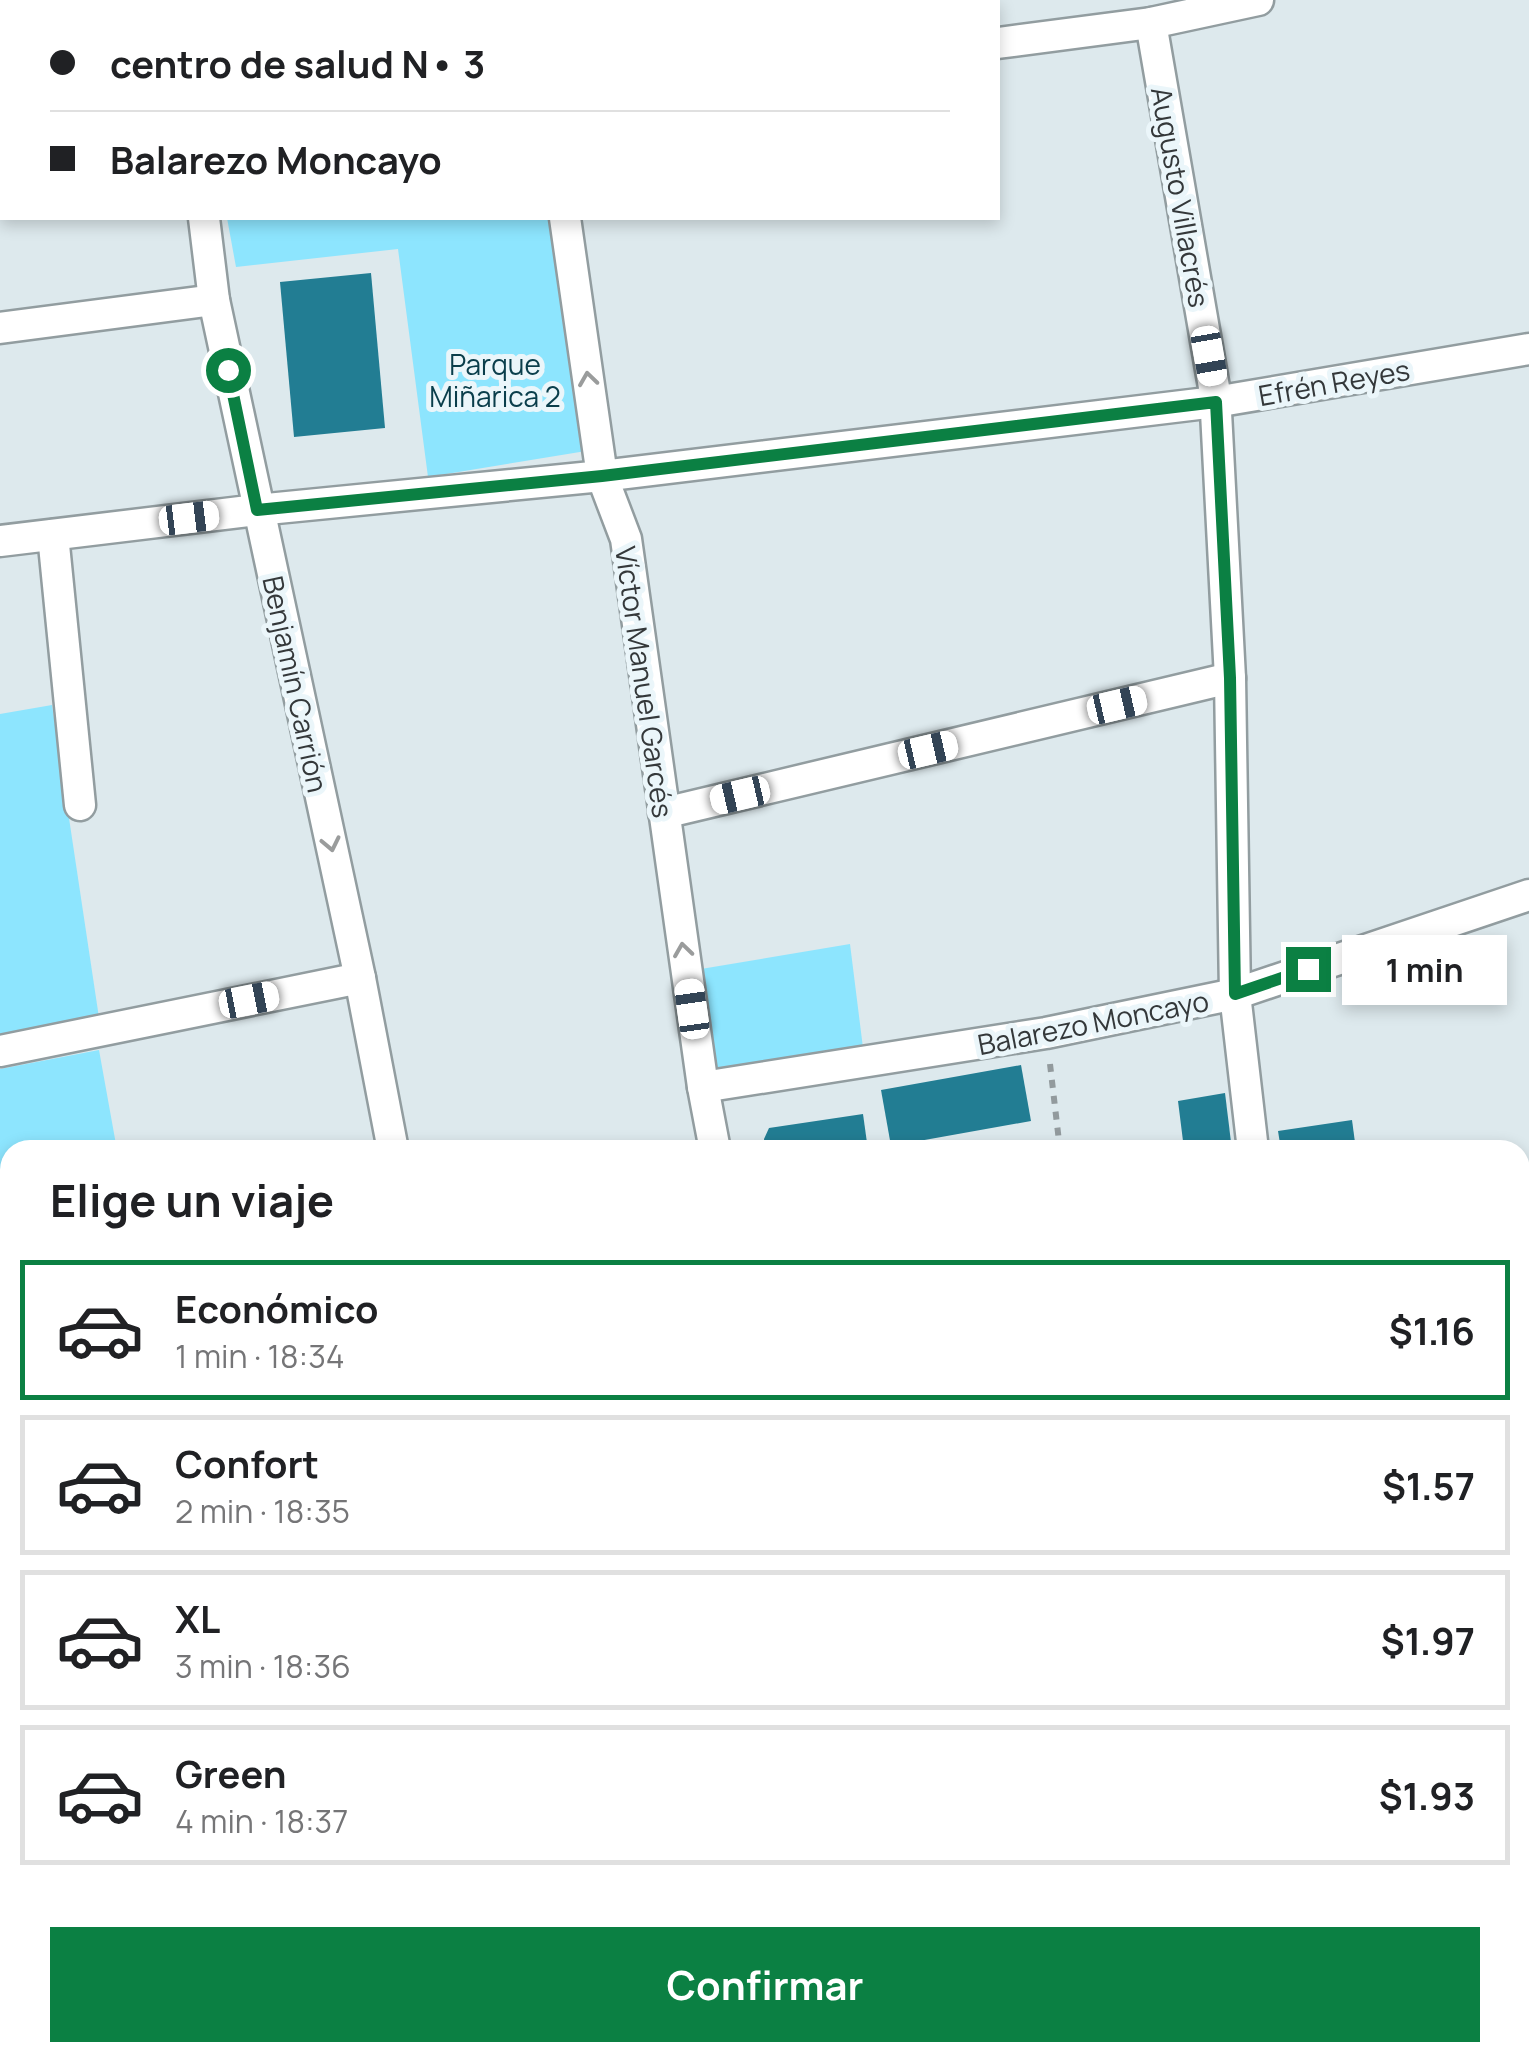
<!DOCTYPE html>
<html lang="es">
<meta charset="utf-8">
<style>
body{margin:0;font-family:Manrope,sans-serif;background:#f2f2f2;color:#202124;height:100vh;display:flex;flex-direction:column;font-size:38px;white-space:nowrap}
*{box-sizing:border-box;margin:0}
p{font-size:32px;color:#757577}
.icon{flex:none;width:55px;height:55px;fill:none;stroke:currentColor;stroke-width:2;stroke-linecap:round;stroke-linejoin:round}
.map{position:relative;flex:1;overflow:hidden}
.panel{position:absolute;left:0px;top:1140px;width:1530px;height:922px;display:flex;flex-direction:column;background:#fff;border-radius:30px 30px 0 0;box-shadow:0 5px 15px #0003}
.panel>*{flex:none}
.banner{position:absolute;left:0px;top:0px;width:1000px;height:220px;box-shadow:0 5px 15px #0003;display:grid;align-content:center;height:220px;padding:0 50px;background:#fff}
.end{position:absolute;width:45px;height:45px;margin:-22px;border:12px solid #0b8043;background:#fff;box-shadow:0 0 0 5px #fff}
.from{border-radius:50%}
.bubble{position:absolute;height:70px;border-radius:0px;background:#fff;box-shadow:0 5px 15px #0003;font-size:32px;font-weight:700;line-height:70px;text-align:center}
.car{position:absolute;width:30px;height:60px;margin:-30px -15px;border-radius:12px;box-shadow:0 0 8px 2px #0007;background:linear-gradient(#fff 24%,#345 0 40%,#fff 0 76%,#345 0 86%,#fff 0)}
.banner b{display:flex;align-items:center;gap:35px;height:95px;font-size:38px}
.banner b+b{border-top:2px solid #e0e0e0}
.banner i{width:25px;height:25px;background:#202124}
ul{padding:0;list-style:none}
li{display:flex;align-items:center;gap:30px;height:140px;margin:0 20px 15px;padding:0 30px;border:5px solid #e0e0e0;border-radius:0px}
li div{flex:1}
li b{display:block;font-size:38px}
li em{font-style:normal;font-weight:700}
li.on{border-color:#0b8043}
li>.icon{width:90px;height:90px;stroke-width:1.5}
h2{padding:0 50px;font-size:45px;line-height:120px}
.cta{display:flex;gap:20px;margin-top:auto;padding:20px 50px}
.cta a{flex:1;height:115px;border-radius:0px;background:#0b8043;color:#fff;font-size:40px;font-weight:700;line-height:115px;text-align:center}
.map>svg:first-child{display:block}
.green{fill:#8de5fe}
.building{fill:#227d93}
.lines{fill:none;stroke-linecap:round;stroke-linejoin:round}
.minor-casing{stroke:#929da0;stroke-width:35}
.path{stroke:#929a9d;stroke-width:6;stroke-dasharray:8 8;stroke-linecap:butt}
.minor{stroke:#fff;stroke-width:30}
.oneway{stroke:#9a9c9c}
.route{stroke:#0b8043;stroke-width:12}
.labels{text-anchor:middle;dominant-baseline:central;stroke-width:10;stroke-linejoin:round;paint-order:stroke}
.street-label{font-size:28px;fill:#34383a;stroke:#ebf6fa}
.park-label{font-size:28px;fill:#0a3e4b;stroke:#ebf6fa}
</style>
<div class="map">
<svg width="1529" height="2061" viewBox="0 0 1529 2061">
<rect width="100%" height="100%" fill="#dde9ed"/>
<g class="green">
<path d="M187,0H516L517,2H187Z"/>
<path d="M227,218H550L586,451L428,477L398,249L236,267Z"/>
<path d="M52,705L101,1031L0,1047V714Z"/>
<path d="M850,944L864,1056L705,1084L689,971Z"/>
<path d="M99,1050L117,1150H10V1318L0,1307V1069Z"/>
</g>
<g class="building">
<path d="M371,273L385,428L294,437L280,282Z"/>
<path d="M1021,1065L1031,1121L891,1146L881,1090Z"/>
<path d="M1225,1093L1231,1142L1184,1149L1178,1101Z"/>
<path d="M863,1114L868,1150H765L764,1139L769,1128Z"/>
<path d="M1352,1120L1356,1150H1281L1278,1131Z"/>
<path d="M1047,2052H1080V2061H1048Z"/>
<path d="M1092,2052H1124V2061H1093Z"/>
<rect x="1130" y="2052" width="32" height="9"/>
<rect x="1182" y="2052" width="32" height="9"/>
</g>
<g class="lines">
<defs>
<g id="minor">
<path d="M167,0L168,2"/>
<path d="M538,0V2"/>
<path d="M1151,23L1215,393L1230,678L1235,994L1253,1150"/>
<path d="M998,43L1151,23L1258,0"/>
<path d="M0,123H2"/>
<path d="M204,218L214,300L360,978L393,1150"/>
<path d="M565,218L602,476L626,539L703,1087L715,1150"/>
<path d="M0,328L214,300"/>
<path d="M53,535L80,805"/>
<path d="M0,541L257,510L602,476L1215,402L1529,349"/>
<path d="M664,813L1230,678"/>
<path d="M0,1051L360,978"/>
<path d="M703,1087L1046,1033L1235,994L1529,895"/>
<path d="M0,1340L10,1352"/>
<path d="M1523,1414L1529,1459"/>
<path d="M0,1666L10,1664"/>
<path d="M0,1710L10,1708"/>
<path d="M251,2052L252,2061"/>
<path d="M572,2052L574,2061"/>
<path d="M863,2052L865,2061"/>
<path d="M1388,2052L1390,2061"/>
</g>
</defs>
<use href="#minor" class="minor-casing"/>
<path class="path" d="M1050,1064L1060,1150"/>
<use href="#minor" class="minor"/>
</g>
<defs><path id="oneway-chevron" d="M-2-3.5L2.5 0L-2 3.5" fill="none" stroke-width="1.6" stroke-linecap="round" stroke-linejoin="round" transform="scale(2.5)"/></defs>
<g class="oneway">
<use href="#oneway-chevron" transform="translate(588 379) rotate(-98)"/>
<use href="#oneway-chevron" transform="translate(331 844) rotate(78)"/>
<use href="#oneway-chevron" transform="translate(683 950) rotate(-98)"/>
</g>
<g class="lines">
<path class="route" d="M228,370L257,510L602,476L1216,402L1230,678L1235,994L1308,969"/>
</g>
<g class="labels">
<g class="street-label">
<text transform="translate(1181 197) rotate(80)">Augusto Villacrés</text>
<text transform="translate(1334 382) rotate(-10)">Efrén Reyes</text>
<text transform="translate(645 682) rotate(82)">Víctor Manuel Garcés</text>
<text transform="translate(296 684) rotate(78)">Benjamín Carrión</text>
<text transform="translate(1093 1022) rotate(-11)">Balarezo Moncayo</text>
</g>
<g class="park-label">
<text x="495" y="364">Parque<tspan x="495" dy="32">Miñarica 2</tspan></text>
</g>
</g>
</svg>
<i class="end from" style="left:228px;top:370px"></i>
<i class="end" style="left:1308px;top:969px"></i>
<div class="bubble" style="left:1342px;top:935px;width:165px">1 min</div>
<i class="car" style="left:1209px;top:356px;rotate:170deg"></i>
<i class="car" style="left:189px;top:518px;rotate:83deg"></i>
<i class="car" style="left:1117px;top:705px;rotate:77deg"></i>
<i class="car" style="left:928px;top:750px;rotate:77deg"></i>
<i class="car" style="left:740px;top:795px;rotate:257deg"></i>
<i class="car" style="left:249px;top:1000px;rotate:79deg"></i>
<i class="car" style="left:692px;top:1009px;rotate:352deg"></i>
<div class="banner">
<b><i class="from"></i>centro de salud N• 3</b>
<b><i></i>Balarezo Moncayo</b>
</div>
<section class="panel">
<h2>Elige un viaje</h2>
<ul>
<li class="on"><svg class="icon" aria-label="car" viewBox="0 0 24 24"><path d="M5 17H2v-5l4-1 3-4h7l3 4 3 1v5h-3M9 17h6M6 11h13"/><circle cx="7" cy="17" r="2"/><circle cx="17" cy="17" r="2"/></svg><div><b>Económico</b><p>1 min · 18:34</p></div><em>$1.16</em></li>
<li><svg class="icon" aria-label="car" viewBox="0 0 24 24"><path d="M5 17H2v-5l4-1 3-4h7l3 4 3 1v5h-3M9 17h6M6 11h13"/><circle cx="7" cy="17" r="2"/><circle cx="17" cy="17" r="2"/></svg><div><b>Confort</b><p>2 min · 18:35</p></div><em>$1.57</em></li>
<li><svg class="icon" aria-label="car" viewBox="0 0 24 24"><path d="M5 17H2v-5l4-1 3-4h7l3 4 3 1v5h-3M9 17h6M6 11h13"/><circle cx="7" cy="17" r="2"/><circle cx="17" cy="17" r="2"/></svg><div><b>XL</b><p>3 min · 18:36</p></div><em>$1.97</em></li>
<li><svg class="icon" aria-label="car" viewBox="0 0 24 24"><path d="M5 17H2v-5l4-1 3-4h7l3 4 3 1v5h-3M9 17h6M6 11h13"/><circle cx="7" cy="17" r="2"/><circle cx="17" cy="17" r="2"/></svg><div><b>Green</b><p>4 min · 18:37</p></div><em>$1.93</em></li>
</ul>
<div class="cta"><a>Confirmar</a></div>
</section>
</div>
